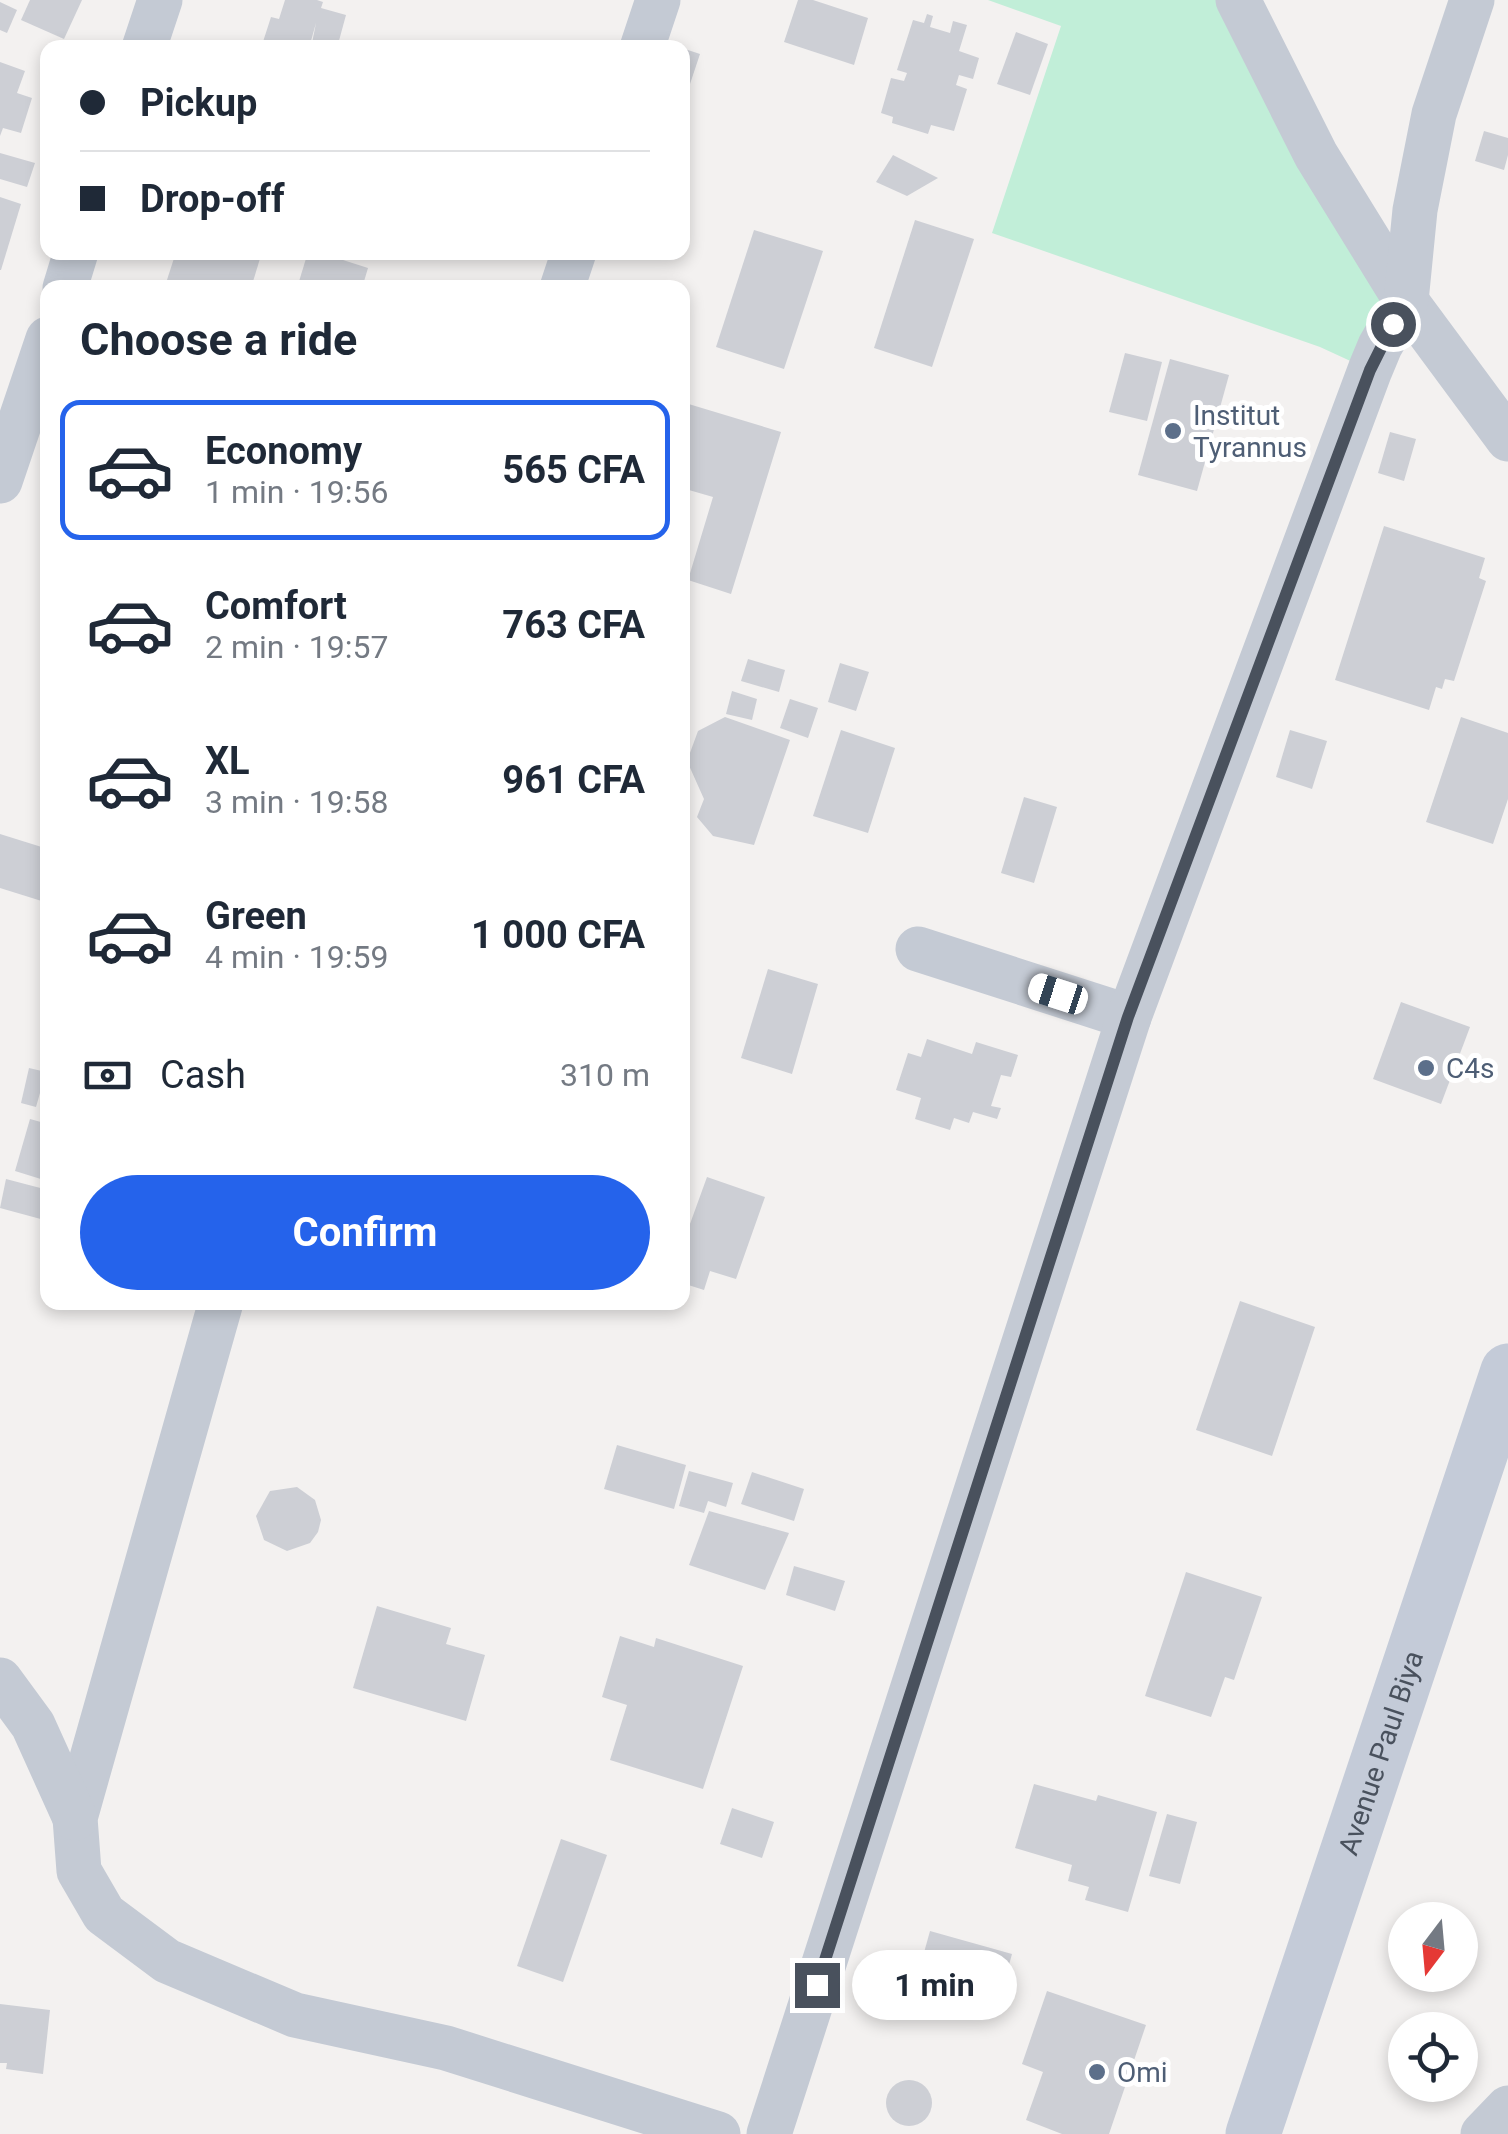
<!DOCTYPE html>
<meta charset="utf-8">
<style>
body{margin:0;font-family:Roboto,sans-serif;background:#f6f6f7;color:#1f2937;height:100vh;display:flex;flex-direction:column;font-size:38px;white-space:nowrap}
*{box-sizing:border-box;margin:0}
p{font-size:32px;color:#747a83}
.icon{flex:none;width:55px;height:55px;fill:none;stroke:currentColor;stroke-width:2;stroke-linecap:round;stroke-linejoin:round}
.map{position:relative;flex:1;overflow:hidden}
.panel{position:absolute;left:40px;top:280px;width:650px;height:1030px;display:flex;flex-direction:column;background:#fff;border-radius:20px;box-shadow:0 5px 15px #0003}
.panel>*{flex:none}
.guide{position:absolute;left:40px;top:40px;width:650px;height:220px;border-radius:20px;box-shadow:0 5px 15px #0003;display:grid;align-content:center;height:220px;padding:0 40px;background:#fff}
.needle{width:65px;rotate:196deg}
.tools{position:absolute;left:1388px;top:1902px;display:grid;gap:20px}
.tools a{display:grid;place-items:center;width:90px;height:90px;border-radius:50%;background:#fff;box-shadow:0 5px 15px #0003;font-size:50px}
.end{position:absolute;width:45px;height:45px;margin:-22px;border:12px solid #49515d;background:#fff;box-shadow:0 0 0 5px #fff}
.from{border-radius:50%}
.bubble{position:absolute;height:70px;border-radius:35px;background:#fff;box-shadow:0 5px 15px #0003;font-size:32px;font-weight:700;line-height:70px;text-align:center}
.car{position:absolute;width:30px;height:60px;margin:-30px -15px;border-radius:12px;box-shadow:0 0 8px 2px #0007;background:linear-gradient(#fff 24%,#345 0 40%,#fff 0 76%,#345 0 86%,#fff 0)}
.guide b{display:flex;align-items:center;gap:35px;height:95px;font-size:38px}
.guide b+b{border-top:2px solid #e0e1e3}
.guide i{width:25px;height:25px;background:#1f2937}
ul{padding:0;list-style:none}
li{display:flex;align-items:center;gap:30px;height:140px;margin:0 20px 15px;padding:0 20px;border:5px solid transparent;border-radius:20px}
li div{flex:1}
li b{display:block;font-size:38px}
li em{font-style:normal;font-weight:700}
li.active{border-color:#2563eb}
li>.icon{width:90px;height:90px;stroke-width:1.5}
h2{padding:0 40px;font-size:45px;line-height:120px}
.pay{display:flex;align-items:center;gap:25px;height:110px;padding:0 40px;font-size:38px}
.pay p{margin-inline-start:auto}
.cta{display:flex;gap:20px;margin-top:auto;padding:20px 40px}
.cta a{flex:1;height:115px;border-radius:60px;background:#2563eb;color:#fff;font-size:40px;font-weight:700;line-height:115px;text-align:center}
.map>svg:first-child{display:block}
.green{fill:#c1eed8}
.building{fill:#cdcfd5}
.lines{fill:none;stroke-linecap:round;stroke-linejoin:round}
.street{stroke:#c4cad4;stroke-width:45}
.secondary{stroke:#c4cbd8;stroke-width:55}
.route{stroke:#49515d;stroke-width:12}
.service-dot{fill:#5c6f8a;stroke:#fff;stroke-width:4}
.labels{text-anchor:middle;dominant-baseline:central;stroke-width:10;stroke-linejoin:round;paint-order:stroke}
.service-label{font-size:28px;fill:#4e5e75;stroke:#fff;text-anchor:start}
.street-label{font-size:28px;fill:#49515d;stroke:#fff}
</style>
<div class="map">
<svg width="1508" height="2134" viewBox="0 0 1508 2134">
<rect width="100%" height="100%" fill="#f3f1f0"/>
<path class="green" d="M988,0H1237L1406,301L1370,370L1320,347L992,233L1061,26Z"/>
<g class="building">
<path d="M30,0H82L64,39L21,20Z"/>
<path d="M285,0H317L323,2L321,8L346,15L337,48H311L316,23L309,48H261L271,17L279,19Z"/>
<path d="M798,0H813L868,18L854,65L784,42Z"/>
<path d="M0,2L17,10L7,33L0,30Z"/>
<path d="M927,14L933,16L930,27L950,33L953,21L967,25L959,51L979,58L973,79L959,75L956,85L967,89L954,131L931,125L928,134L892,123L893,117L881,113L891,78L904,81L907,73L897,70L913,20L924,23Z"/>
<path d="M1016,32L1048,44L1030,95L997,84Z"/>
<path d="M682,48L700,54L683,105H682Z"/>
<path d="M0,62L25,71L17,93L32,98L21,133L3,128L0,136Z"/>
<path d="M1484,131L1508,138V155L1504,170L1475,161Z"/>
<path d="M0,153L35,163L27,187L0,179Z"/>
<path d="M893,155L938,178L907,196L876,182Z"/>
<path d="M0,197L21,204L1,270H0Z"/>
<path d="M915,220L974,239L932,367L874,348Z"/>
<path d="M754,230L823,251L784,369L716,347Z"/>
<path d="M176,252H262L251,288H180L166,283Z"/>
<path d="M308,252H318L368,268L362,288H297Z"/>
<path d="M1125,353L1162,362L1147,421L1109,412Z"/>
<path d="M1170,359L1229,375L1197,491L1138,475Z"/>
<path d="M682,402L781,432L731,594L688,580L713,497L682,488Z"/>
<path d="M1390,432L1416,439L1404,481L1378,473Z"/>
<path d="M1384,526L1485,558L1479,578L1486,581L1454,681L1445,679L1442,689L1436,687L1429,710L1335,680Z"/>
<path d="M748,659L785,670L779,692L741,681Z"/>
<path d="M840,663L869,672L856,711L828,702Z"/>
<path d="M732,691L757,699L752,720L726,714Z"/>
<path d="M790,699L818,708L808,738L780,728Z"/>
<path d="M725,717L790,740L754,845L713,836L697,817L704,799L687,761L698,731Z"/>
<path d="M1461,717L1508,733V799L1493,844L1426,822Z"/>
<path d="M841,730L895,748L868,833L813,816Z"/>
<path d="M1290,730L1327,741L1312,789L1276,777Z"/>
<path d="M1024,797L1057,807L1034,883L1001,873Z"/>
<path d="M0,834L48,849V903L0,888Z"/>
<path d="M768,969L818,984L792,1074L741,1058Z"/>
<path d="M1401,1002L1470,1027L1441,1104L1373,1079Z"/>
<path d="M927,1039L972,1054L976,1042L1018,1055L1011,1077L1001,1075L991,1106L1001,1108L997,1119L973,1112L969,1123L954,1118L950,1130L915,1119L921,1098L896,1090L908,1053L921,1057Z"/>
<path d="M29,1068L46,1072L36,1107L21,1103Z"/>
<path d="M30,1119L48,1124V1167L44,1180L15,1171Z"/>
<path d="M707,1177L765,1197L736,1279L710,1271L704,1290L682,1283V1246Z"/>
<path d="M6,1179L48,1190V1221L0,1208Z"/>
<path d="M1240,1301L1315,1327L1272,1456L1196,1430Z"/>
<path d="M617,1445L686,1465L674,1509L604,1489Z"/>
<path d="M689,1471L733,1483L726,1507L708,1501L704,1513L679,1506Z"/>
<path d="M752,1472L804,1489L794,1521L741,1504Z"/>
<path d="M297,1487L315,1500L321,1520L318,1532L310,1543L287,1551L264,1540L256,1516L270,1491Z"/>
<path d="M709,1511L789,1533L765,1590L689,1565Z"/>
<path d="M794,1566L845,1581L835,1611L786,1595Z"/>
<path d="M1186,1572L1262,1597L1234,1680L1225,1677L1211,1717L1145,1696Z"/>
<path d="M377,1606L451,1628L446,1644L485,1655L466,1721L353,1688Z"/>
<path d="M620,1636L654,1647L656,1638L743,1666L703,1789L610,1760L627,1705L602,1697Z"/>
<path d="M1034,1784L1096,1801L1098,1795L1157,1812L1128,1912L1085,1900L1089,1887L1068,1881L1072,1865L1015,1848Z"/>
<path d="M732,1808L774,1822L762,1858L720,1844Z"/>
<path d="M1167,1814L1197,1822L1180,1884L1149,1876Z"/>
<path d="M561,1839L607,1855L563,1982L517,1966Z"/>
<path d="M930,1931L1012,1954L997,2008L915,1985Z"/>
<path d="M1047,1991L1146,2025L1109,2134H1062L1026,2120L1043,2072L1022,2064Z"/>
<path d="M0,2004L50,2010L43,2074L6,2069L7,2063H0Z"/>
<circle cx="909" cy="2103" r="23"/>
</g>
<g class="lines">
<g class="street">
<path d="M1238,0L1316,155L1406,301L1508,439"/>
<path d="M144,48L160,0"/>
<path d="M642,48L658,0"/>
<path d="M65,288L76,252"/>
<path d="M562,288L574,252"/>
<path d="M0,481L48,339"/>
<path d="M918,949L1129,1017"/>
<path d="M221,1302L75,1818L79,1871L104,1914L167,1961L295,2015L446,2048L718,2134"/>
<path d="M0,1680L33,1725L75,1818"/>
<path d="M769,2134L1129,1017L1370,370L1380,346L1406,301L1415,210L1434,114L1472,0"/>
<path d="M1483,2134L1508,2108"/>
</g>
<path class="secondary" id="s1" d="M1253,2134L1508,1371"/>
</g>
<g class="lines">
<path class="route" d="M817,1985L1128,1017L1370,370L1393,324"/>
</g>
<g class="service-dot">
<circle cx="1173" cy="431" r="10"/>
<circle cx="1426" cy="1068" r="10"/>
<circle cx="1097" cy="2072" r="10"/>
</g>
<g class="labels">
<g class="service-label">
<text x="1193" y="415">Institut<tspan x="1193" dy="32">Tyrannus</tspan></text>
<text x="1446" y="1068">C4s</text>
<text x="1117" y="2072">Omi</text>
</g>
<g class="street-label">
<text stroke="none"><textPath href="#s1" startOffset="402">Avenue Paul Biya</textPath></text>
</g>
</g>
</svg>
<div class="tools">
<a><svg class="needle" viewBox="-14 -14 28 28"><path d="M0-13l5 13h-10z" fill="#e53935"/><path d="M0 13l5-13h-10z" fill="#747a83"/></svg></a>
<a><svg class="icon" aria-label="locate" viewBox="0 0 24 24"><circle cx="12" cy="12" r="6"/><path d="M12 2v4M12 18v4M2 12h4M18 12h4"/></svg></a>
</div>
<i class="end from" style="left:1393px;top:324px"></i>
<i class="end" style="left:817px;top:1985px"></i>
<div class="bubble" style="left:852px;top:1950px;width:165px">1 min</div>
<i class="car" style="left:1058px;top:994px;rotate:288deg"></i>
<div class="guide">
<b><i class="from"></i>Pickup</b>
<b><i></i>Drop-off</b>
</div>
<section class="panel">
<h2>Choose a ride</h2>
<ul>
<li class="active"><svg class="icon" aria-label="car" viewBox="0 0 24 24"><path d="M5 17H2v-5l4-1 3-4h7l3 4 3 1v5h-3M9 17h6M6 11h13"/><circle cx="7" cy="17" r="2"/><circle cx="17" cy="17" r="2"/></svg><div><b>Economy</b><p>1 min · 19:56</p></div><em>565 CFA</em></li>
<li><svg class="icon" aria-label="car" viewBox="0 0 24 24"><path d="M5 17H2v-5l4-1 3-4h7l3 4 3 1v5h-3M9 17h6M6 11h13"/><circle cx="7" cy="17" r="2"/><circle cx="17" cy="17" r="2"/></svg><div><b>Comfort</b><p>2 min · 19:57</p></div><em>763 CFA</em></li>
<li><svg class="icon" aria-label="car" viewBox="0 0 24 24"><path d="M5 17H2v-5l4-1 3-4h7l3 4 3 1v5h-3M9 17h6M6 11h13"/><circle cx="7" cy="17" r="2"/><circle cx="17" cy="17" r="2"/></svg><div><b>XL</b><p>3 min · 19:58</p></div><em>961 CFA</em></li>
<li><svg class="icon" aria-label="car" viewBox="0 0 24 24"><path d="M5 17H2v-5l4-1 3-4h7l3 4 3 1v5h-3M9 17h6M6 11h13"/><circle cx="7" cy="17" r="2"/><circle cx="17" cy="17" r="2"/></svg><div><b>Green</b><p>4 min · 19:59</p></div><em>1 000 CFA</em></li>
</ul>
<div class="pay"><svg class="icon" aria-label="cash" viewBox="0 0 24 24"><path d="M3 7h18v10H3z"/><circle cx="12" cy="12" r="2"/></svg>Cash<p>310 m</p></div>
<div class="cta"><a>Confirm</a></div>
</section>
</div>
